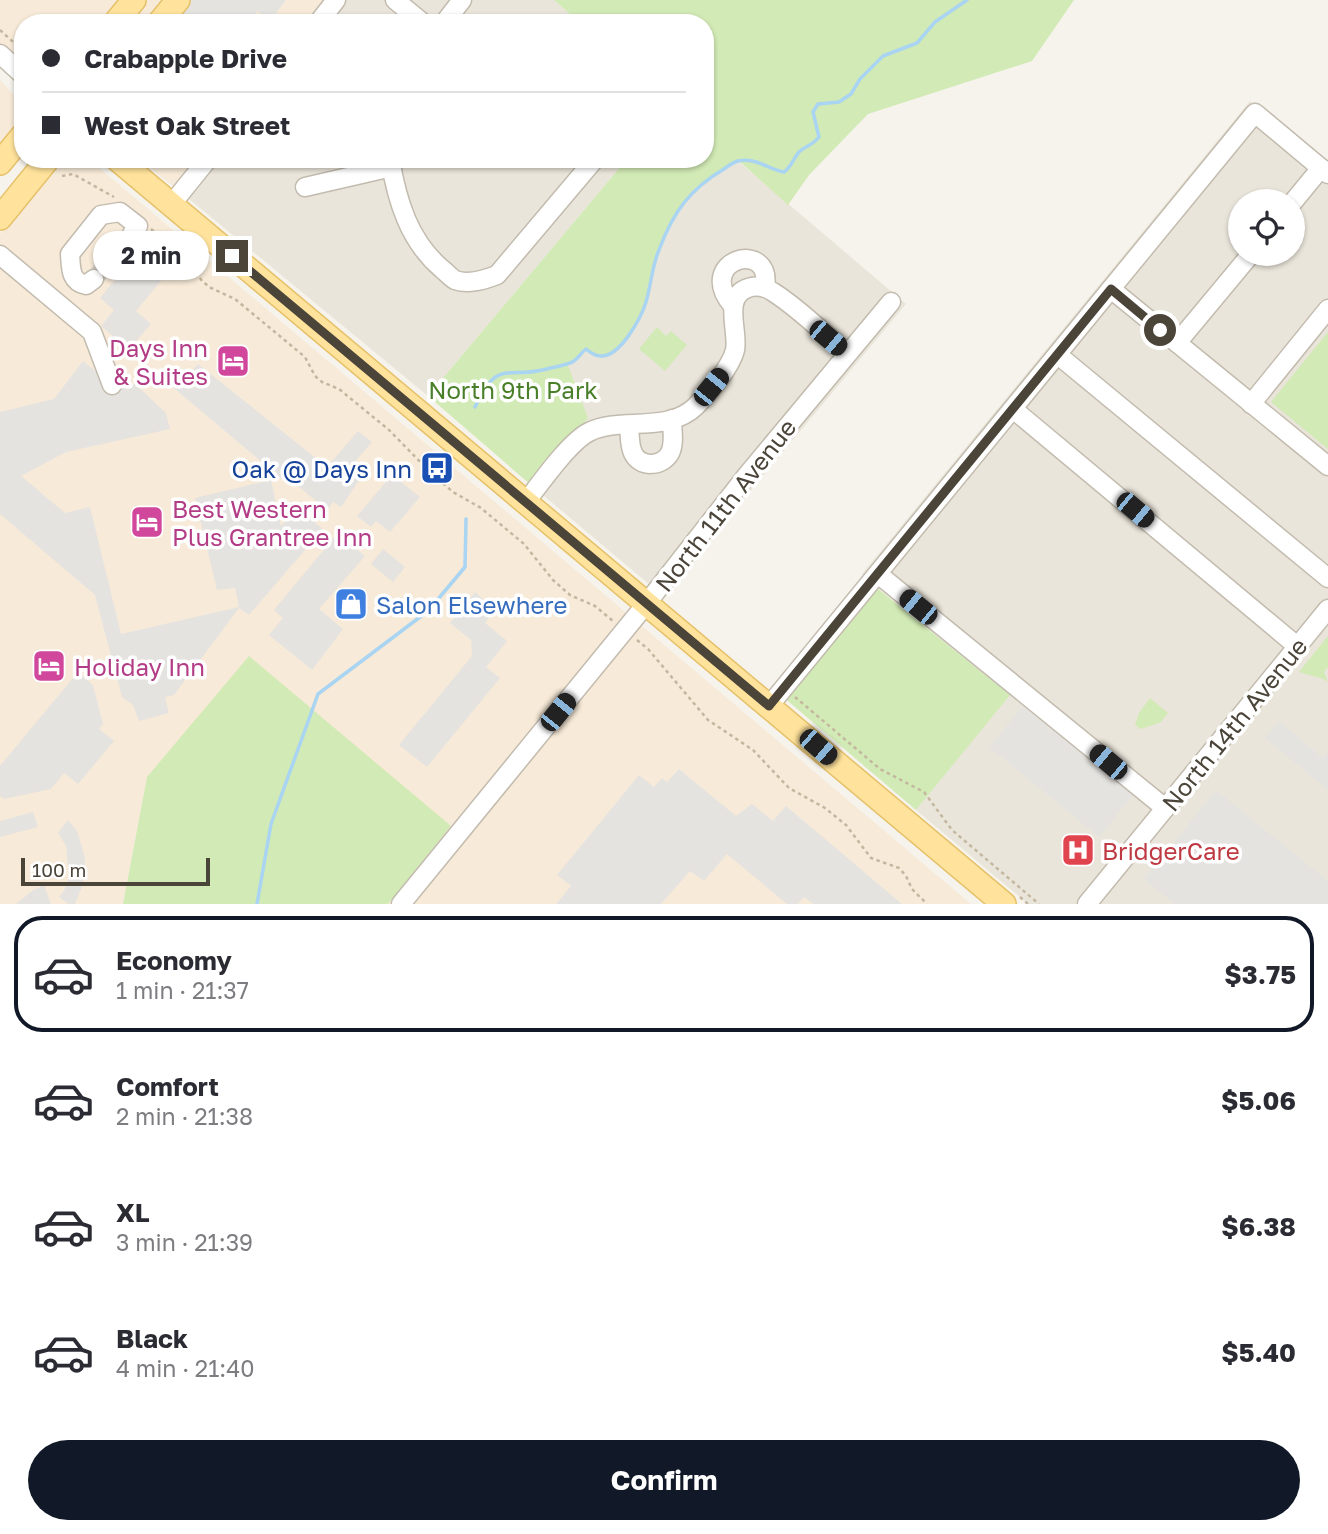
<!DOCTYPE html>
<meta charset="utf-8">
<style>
body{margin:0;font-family:"Golos Text",sans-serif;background:#f7f7f7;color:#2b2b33;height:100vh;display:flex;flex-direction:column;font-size:26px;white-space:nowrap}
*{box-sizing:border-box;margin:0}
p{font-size:23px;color:#7c7c81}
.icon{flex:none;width:38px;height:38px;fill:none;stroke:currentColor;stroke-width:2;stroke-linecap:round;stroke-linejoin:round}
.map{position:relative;height:904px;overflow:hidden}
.details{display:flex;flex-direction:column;background:#fff;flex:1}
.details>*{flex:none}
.top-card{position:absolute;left:14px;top:14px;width:700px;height:154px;border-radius:28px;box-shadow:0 2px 5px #0004;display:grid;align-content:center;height:154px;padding:0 28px;background:#fff}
.fabs{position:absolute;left:1228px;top:189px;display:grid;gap:14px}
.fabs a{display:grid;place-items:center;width:77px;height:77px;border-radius:50%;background:#fff;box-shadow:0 2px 5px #0004;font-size:35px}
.scale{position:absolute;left:21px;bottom:18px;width:189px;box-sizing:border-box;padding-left:7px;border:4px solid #4b4439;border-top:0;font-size:19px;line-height:24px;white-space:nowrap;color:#4b4439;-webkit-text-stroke:5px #fff;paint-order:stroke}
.end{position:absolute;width:32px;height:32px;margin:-16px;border:9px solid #4b4439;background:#fff;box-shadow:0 0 0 4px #fff}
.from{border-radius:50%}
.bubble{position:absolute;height:49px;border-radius:24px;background:#fff;box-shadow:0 2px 5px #0004;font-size:23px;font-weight:700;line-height:49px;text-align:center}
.car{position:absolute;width:21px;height:42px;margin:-21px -10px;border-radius:9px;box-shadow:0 0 5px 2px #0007;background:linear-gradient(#222 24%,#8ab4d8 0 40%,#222 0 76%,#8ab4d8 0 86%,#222 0)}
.top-card b{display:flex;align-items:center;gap:24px;height:66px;font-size:26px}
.top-card b+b{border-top:2px solid #e1e1e2}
.top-card i{width:18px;height:18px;background:#2b2b33}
ul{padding:12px 0 0;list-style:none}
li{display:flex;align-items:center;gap:21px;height:116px;margin:0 14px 10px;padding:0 14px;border:4px solid transparent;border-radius:28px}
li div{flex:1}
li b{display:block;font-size:26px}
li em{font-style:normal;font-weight:700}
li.current{border-color:#111827}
li>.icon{width:63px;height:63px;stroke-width:1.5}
.action{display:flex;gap:14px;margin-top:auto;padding:14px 28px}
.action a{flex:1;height:80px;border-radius:42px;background:#111827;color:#fff;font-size:28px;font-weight:700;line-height:80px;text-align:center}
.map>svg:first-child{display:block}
.residential{fill:#eae5da;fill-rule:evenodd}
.commercial{fill:#f7ead8}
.green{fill:#d2eab5}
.parking{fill:#e5e3e0}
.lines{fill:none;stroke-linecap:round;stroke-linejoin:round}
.stream{stroke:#a9d4f2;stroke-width:3.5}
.minor-tunnel{stroke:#d4d0c8;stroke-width:18;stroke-dasharray:18 9;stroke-linecap:butt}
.minor-casing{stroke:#c2bbae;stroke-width:21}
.major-casing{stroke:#e6c16a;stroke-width:26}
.path{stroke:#c4b79f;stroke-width:2.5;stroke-dasharray:3.5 3.5;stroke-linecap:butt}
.minor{stroke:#fff;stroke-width:18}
.major{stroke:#ffe39c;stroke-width:23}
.route{stroke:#4b4439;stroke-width:9}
.labels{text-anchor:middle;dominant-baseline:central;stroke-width:7;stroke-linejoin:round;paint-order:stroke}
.hotel-label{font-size:24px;fill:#b23c85;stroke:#fff;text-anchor:start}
.park-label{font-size:24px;fill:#4a7f2a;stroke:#fff}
.transit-label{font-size:24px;fill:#164399;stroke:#fff;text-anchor:end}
.street-label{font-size:24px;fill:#4b4439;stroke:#fff}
.shop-label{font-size:24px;fill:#366cbe;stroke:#fff;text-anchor:start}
.health-label{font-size:24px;fill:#be3a42;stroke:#fff;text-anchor:start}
</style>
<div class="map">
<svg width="1328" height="904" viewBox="0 0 1328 904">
<rect width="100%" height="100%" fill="#f6f3ec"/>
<g class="residential">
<path d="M336,0H554L580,23H316Z"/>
<path d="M1250,101L1328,165V904H1028L916,810L1010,694L862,574ZM1241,201H1293V254H1241Z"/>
<path d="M202,159H627L428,396L177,189Z"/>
<path d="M738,161L906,304L663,596L531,485L567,363L575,360L580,353L586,349L595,355L603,357L615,351L630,333L642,312L658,250L682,204L696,187Z"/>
</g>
<g class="commercial">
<path d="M0,0H336L316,23H23V66L0,46Z"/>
<path d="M0,80L21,103L23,109L22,125L0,152Z"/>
<path d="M61,159L90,160L971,904H388L451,825L147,777L123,904H0V234Z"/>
<path d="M139,159H202L177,189Z"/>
</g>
<g class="green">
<path d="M554,0H1074L1032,61L868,114L809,175L788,205L738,160L696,187L682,204L658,250L647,300L630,333L615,351L604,357L595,355L586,350C578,354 576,360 567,363L588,418L531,485L428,396L627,159H705V23H580Z"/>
<path d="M657,327L666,336L671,331L687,345L665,371L639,349Z"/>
<path d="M1328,332V449L1271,402Z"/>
<path d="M872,584L1010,695L916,810L782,696Z"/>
<path d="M1328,636V667L1324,672L1328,682L1324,679L1299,672Z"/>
<path d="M249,656L451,826L388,904H123L147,777Z"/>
<path d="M1150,698L1168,713L1161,722L1141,729L1135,725L1139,713Z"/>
</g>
<g class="parking">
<path d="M192,0H286L270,21L257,11L248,23H174Z"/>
<path d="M150,237L178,260L136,311L151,324L129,349L101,326L114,310L100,298Z"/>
<path d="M83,361L112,385L135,384L166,413L170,429L66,452L21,476L65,513L90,507L121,634L239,607L235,588L217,590L195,498L271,480L281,526L297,508L323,529L249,615L239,608L174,695L165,697L169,713L139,721L133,705L122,697L95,595L0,514V412L54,399Z"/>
<path d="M198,364L327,467L358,431L372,442L347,471L360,479L341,507L333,502L327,510L286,476L283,480L169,384L180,370L187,376Z"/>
<path d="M392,475L420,497L390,532L376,521L371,527L357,516Z"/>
<path d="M342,528L354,538L350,544L365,556L319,609L343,629L312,670L269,635L283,618L274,610Z"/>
<path d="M383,549L405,567L393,582L371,564Z"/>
<path d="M475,592L495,610L485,623L507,641L486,667L500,678L427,767L399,745L472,656L471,640L450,623Z"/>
<path d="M78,672L93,685L103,724L99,729L114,741L78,784L64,773L51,789L4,799L0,796V766Z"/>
<path d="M1023,706L1133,795L1099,837L989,747Z"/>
<path d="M1279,721L1323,758L1328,752V790L1265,738Z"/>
<path d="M679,769L736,816L752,804L773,821L786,806L902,904H813L804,897L798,904H787L727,854L704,881L690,871L661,904H556L571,886L557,875L639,775L654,787L662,778L667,782Z"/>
<path d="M1216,790L1328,881V904H1174L1144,879Z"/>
<path d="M33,812L38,827L0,837V821Z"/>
<path d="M68,820L77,831L85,858L83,884L75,904H69L59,897L64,891L69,877L66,846L58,833Z"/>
<path d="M44,885L51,904H16L32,891Z"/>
</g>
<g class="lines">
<g class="stream">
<path d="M475,407C499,357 505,380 547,369C555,367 568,365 574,361C579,357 581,353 586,349C591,353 595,356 601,356C620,357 641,318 646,302C651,285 652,266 659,250C673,212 690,189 724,169C728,166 734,162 738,161C755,157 768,169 784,172C792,166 793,159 799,152C805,146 812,146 819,137L813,112L818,104L839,102L851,94L860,79L883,56L917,43L935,22L967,0"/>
<path d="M257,904L271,824L318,694L428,611L465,567L466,519"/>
</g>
<path class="minor-tunnel" d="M94,279L132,234"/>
<defs>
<g id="minor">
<path d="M395,0L423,23"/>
<path d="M318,23L336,0"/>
<path d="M444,23L462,0"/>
<path d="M0,54L23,75"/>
<path d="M390,159C397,201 409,241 442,269C446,272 451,278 455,280C468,285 484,280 497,275L595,159"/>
<path d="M305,187L392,167"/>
<path d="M1293,202L1321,168"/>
<path d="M171,205L208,159"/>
<path d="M0,255L92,332L112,385"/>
<path d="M94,279L86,285C70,282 71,268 70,254L101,215L120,212L138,226L132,234"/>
<path d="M1111,289L1328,466"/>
<path d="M733,306C693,260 773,237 765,288"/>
<path d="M1177,343L1251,254"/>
<path d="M1058,355L1328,578"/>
<path d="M1251,404L1328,309"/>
<path d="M1013,409L1297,646"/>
<path d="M629,425C630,434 629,445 633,453C640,468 662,467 670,453C675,443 672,430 672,419"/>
<path d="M525,503C540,484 569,442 589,432C620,416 668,434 696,406C708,394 731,367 735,350C739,331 722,297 748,288C756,285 766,287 773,292C800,309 823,333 847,353"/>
<path d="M878,574L1165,808"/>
<path d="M769,706L1255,113L1328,174"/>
<path d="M401,904L647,603L747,475L891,302"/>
<path d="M1087,904L1328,609"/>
</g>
<g id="major">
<path d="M115,23L134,0"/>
<path d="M159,23L178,0"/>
<path d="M117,159L1004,904"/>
<path d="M0,163L23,135"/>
<path d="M0,218L48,159"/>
</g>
</defs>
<use href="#minor" class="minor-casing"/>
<use href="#major" class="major-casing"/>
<g class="path">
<path d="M0,30L23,51"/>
<path d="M62,176L73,174L114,197"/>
<path d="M151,229L189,260L202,281L211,288L235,299L305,357L315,376L322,382L339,389L389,430L431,473L453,492L481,508L524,544L553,580L570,595L595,606L613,621"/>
<path d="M637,640L648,649L708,720L753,750L789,788L825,808L846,825L871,858L899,868L906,876L912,889L927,904"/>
<path d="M795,697L880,769L924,792L952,830L1039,904"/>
<path d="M1020,897L1028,904"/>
</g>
<use href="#minor" class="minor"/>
<use href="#major" class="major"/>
</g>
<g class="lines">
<path class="route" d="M232,256L769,706L1111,289L1160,330"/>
</g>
<defs>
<symbol id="hotel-square" viewBox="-11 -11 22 22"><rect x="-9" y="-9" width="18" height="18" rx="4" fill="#d1479c" stroke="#fff"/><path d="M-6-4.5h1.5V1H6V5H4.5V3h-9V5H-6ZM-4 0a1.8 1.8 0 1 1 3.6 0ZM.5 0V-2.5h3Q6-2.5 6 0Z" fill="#fff"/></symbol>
<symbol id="bus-square" viewBox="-11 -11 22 22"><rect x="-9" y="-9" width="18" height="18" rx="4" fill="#1a4fb4" stroke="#fff"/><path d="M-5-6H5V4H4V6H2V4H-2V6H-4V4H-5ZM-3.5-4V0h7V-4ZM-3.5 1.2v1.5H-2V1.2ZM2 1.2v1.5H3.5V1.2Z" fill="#fff"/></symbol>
<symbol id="shop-square" viewBox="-11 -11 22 22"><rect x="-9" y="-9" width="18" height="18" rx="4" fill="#3f7fe0" stroke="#fff"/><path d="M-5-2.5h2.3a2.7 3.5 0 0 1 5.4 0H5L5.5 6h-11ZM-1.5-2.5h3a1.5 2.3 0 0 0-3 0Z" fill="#fff"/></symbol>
<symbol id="hospital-square" viewBox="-11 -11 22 22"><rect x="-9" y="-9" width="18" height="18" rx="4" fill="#e0444e" stroke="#fff"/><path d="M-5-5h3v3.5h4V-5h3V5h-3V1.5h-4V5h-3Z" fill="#fff"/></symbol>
</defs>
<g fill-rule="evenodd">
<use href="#hotel-square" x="214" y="342" width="38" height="38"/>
<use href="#bus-square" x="418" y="449" width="38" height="38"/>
<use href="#hotel-square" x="128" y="503" width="38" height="38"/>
<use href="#shop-square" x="332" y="585" width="38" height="38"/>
<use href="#hotel-square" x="30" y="647" width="38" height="38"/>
<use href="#hospital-square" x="1059" y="831" width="38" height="38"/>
</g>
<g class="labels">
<g class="hotel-label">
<text x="208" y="347" text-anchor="end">Days Inn<tspan x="208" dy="28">&amp; Suites</tspan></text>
<text x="172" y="508">Best Western<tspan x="172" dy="28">Plus Grantree Inn</tspan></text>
<text x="74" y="666">Holiday Inn</text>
</g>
<g class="park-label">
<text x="513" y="389">North 9th Park</text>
</g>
<g class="transit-label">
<text x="412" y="468">Oak @ Days Inn</text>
</g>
<g class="street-label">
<text transform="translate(725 505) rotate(-52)">North 11th Avenue</text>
<text transform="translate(1234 724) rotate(-51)">North 14th Avenue</text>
</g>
<g class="shop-label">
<text x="376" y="604">Salon Elsewhere</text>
</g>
<g class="health-label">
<text x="1102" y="850">BridgerCare</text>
</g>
</g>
</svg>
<div class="fabs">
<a><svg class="icon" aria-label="locate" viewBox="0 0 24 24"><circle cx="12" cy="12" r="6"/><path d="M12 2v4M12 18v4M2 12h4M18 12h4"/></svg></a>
</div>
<div class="scale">100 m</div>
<i class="end from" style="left:1160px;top:330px"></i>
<i class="end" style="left:232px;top:256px"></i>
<div class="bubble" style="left:93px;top:231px;width:116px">2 min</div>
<i class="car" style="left:828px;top:338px;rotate:130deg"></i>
<i class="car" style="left:711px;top:387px;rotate:39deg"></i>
<i class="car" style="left:1135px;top:510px;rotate:130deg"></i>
<i class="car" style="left:918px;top:607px;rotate:309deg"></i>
<i class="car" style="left:558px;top:712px;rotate:39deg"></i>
<i class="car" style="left:818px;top:747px;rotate:131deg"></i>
<i class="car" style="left:1108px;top:762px;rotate:310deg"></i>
<div class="top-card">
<b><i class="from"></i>Crabapple Drive</b>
<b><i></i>West Oak Street</b>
</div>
</div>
<section class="details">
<ul>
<li class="current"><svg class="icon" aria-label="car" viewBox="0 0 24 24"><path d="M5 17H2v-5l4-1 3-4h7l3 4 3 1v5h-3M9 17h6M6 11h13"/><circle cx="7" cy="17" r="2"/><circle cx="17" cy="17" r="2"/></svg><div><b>Economy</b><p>1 min · 21:37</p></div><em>$3.75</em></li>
<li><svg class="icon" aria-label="car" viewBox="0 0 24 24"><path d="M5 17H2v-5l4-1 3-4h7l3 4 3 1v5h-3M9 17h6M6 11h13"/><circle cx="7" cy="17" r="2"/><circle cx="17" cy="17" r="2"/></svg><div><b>Comfort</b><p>2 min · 21:38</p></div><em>$5.06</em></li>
<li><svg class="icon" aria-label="car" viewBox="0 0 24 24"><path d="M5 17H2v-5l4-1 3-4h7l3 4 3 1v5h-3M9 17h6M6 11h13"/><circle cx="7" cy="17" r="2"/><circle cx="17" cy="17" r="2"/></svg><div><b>XL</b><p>3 min · 21:39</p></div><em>$6.38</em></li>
<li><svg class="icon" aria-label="car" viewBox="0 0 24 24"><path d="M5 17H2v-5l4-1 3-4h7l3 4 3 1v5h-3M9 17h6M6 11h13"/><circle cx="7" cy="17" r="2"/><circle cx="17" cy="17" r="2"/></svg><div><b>Black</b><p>4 min · 21:40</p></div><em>$5.40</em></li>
</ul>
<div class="action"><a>Confirm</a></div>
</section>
